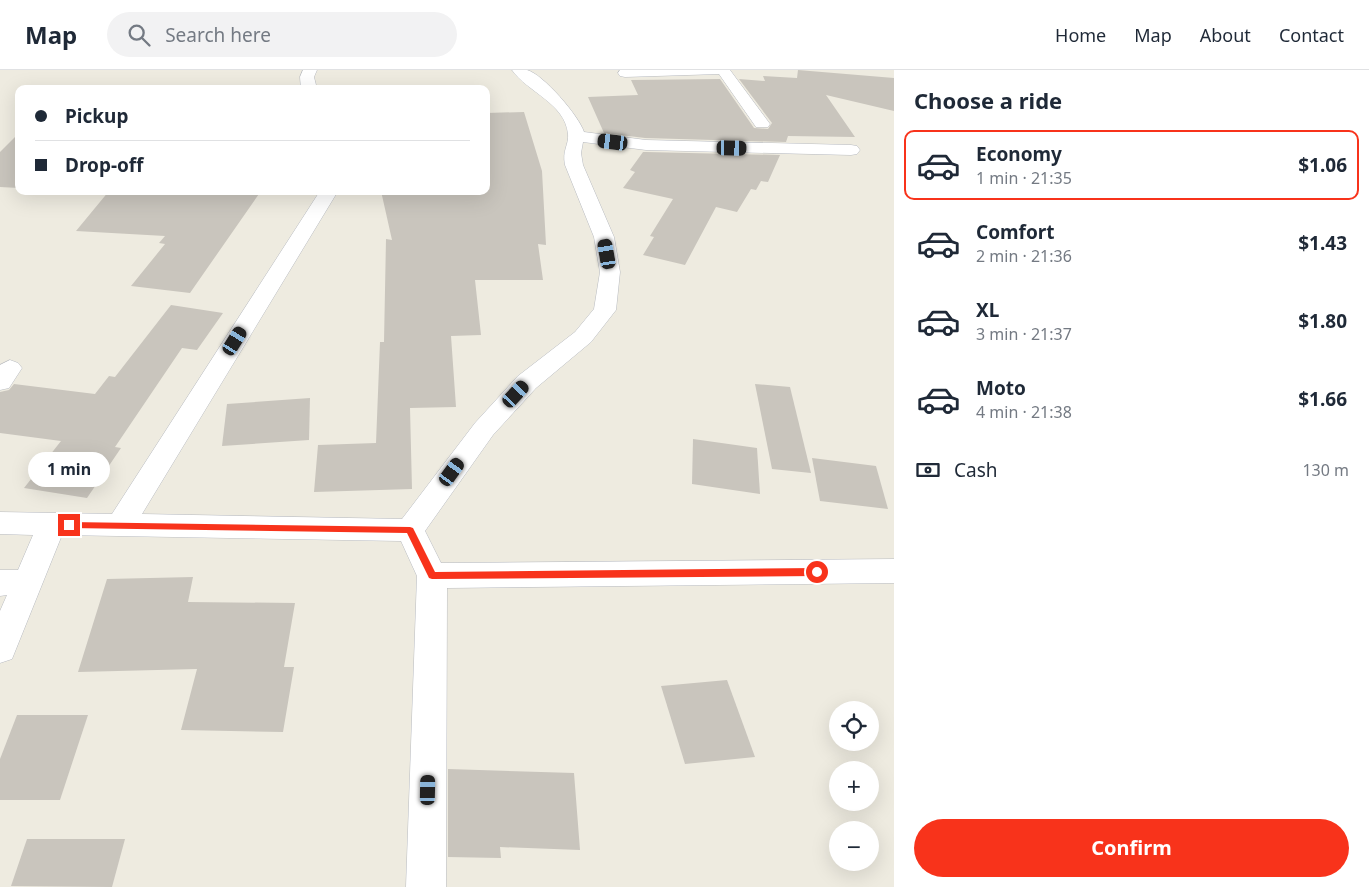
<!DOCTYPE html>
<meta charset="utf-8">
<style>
body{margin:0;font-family:"Noto Sans",sans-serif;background:#f2f2f3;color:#1f2937;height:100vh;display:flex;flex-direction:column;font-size:19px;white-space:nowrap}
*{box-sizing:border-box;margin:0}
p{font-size:16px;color:#747a83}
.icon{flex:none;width:28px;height:28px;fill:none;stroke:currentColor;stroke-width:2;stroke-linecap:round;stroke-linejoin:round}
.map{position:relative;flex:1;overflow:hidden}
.side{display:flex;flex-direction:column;background:#fff;width:475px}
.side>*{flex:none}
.guide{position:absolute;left:15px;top:15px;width:475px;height:110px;border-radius:10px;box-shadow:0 5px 20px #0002;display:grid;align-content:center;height:110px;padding:0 20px;background:#fff}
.buttons{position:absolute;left:829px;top:631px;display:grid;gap:10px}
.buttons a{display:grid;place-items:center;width:50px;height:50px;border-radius:50%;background:#fff;box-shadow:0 5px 20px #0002;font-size:25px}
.end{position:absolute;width:22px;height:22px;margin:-11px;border:6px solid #f8331b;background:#fff;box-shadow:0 0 0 2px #fff}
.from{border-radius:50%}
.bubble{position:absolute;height:35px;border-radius:18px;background:#fff;box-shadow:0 5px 20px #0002;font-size:16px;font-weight:700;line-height:35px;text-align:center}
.car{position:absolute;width:15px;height:30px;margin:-15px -8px;border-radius:6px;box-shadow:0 0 4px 1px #0007;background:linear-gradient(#222 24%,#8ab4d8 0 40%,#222 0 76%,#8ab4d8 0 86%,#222 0)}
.guide b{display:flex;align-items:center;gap:18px;height:48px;font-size:19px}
.guide b+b{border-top:1px solid #e0e1e3}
.guide i{width:12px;height:12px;background:#1f2937}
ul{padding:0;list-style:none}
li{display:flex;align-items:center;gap:15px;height:70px;margin:0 10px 8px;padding:0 10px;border:2px solid transparent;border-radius:10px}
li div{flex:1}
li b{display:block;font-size:19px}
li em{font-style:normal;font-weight:700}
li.current{border-color:#f8331b}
li>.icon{width:45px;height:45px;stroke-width:1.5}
h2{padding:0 20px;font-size:22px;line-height:60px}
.pay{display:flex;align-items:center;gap:12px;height:55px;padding:0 20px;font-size:19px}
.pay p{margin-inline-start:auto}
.action{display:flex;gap:10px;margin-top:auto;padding:10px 20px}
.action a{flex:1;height:58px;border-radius:30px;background:#f8331b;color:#fff;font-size:20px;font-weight:700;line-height:58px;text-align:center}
header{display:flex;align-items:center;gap:30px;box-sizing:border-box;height:70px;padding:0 25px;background:#fff;border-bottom:1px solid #e0e1e3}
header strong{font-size:24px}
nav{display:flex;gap:28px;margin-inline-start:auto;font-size:18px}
.search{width:350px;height:45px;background:#f2f2f3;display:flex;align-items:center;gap:12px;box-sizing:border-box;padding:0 18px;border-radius:28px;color:#747a83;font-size:19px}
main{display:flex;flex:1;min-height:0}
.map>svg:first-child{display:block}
.building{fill:#c9c5bd}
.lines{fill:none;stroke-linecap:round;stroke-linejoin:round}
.street-casing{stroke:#b8bbc1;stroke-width:1}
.street{fill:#fff;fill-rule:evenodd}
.route{fill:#f8331b}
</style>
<header>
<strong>Map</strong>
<div class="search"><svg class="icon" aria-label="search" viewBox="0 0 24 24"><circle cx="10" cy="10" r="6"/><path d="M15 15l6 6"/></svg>Search here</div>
<nav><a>Home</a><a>Map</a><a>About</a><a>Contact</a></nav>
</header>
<main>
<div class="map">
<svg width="894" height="817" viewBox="0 0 894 817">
<rect width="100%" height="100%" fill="#eeebe0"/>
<g class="building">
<path d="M798,0L894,8V41L826,25L855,67L788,66L786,72L645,68L604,63L588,27L638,25L631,10L720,9L754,58L768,59L772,53L739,9L765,11L763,6L797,8Z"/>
<path d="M524,42L542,101L546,175L538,174L543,210H475L481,265L451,266L456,337L410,338L412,419L314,422L318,375L376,373L380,272H384L386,169L392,170L381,121H486V43Z"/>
<path d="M19,63V118L0,117V82Z"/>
<path d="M643,82H646L780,85L768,112L761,111L756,120L751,119L737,142L716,137L685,195L643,185L654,167L650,166L673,129L623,118L635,102L630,100Z"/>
<path d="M109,121H261L190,223L131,216L165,174L159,173L165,166L76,161Z"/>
<path d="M171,235L223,243L197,280L182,278L115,377L121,378L87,428L24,418L61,371L0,363V322L9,320L14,314L95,324L109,306L115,307Z"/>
<path d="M755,314L790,317L811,403L772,399Z"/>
<path d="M310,328L309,370L222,376L227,334Z"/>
<path d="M693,369L757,378L760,424L692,414Z"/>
<path d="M812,388L876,396L888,439L820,431Z"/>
<path d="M193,507L188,532L295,533L284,597H294L283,662L181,660L197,599L78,602L107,509Z"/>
<path d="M727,610L755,687L685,694L661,616Z"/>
<path d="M17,645H88L60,730H0V689Z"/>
<path d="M448,699L574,703L580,780L500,777L501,788L448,787Z"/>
<path d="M27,769H125L112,817L11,816Z"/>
</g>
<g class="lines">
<defs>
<g id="street">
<path d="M303,0H317L314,7L317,19H301L300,7Z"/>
<path d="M512,0C516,0 523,0 527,0C543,4 579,46 584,62L646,70L851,75L857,76L860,80L857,84L851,85L646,80L583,72L581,83L583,95L614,167L620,202L616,240L591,272L536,318L493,365L425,461L441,493L894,489V513L447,518L446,817H406L417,506L401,471L62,465L12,589L0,593V541L7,525L0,526V500H18L33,465L0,464V442L112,444L320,121H338L142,444L402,449L475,353L518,306L575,262L594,239L600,202L594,167L565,95C562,80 569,75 568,64C565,33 527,22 512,0Z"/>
<path d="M620,0H730L770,54L768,57H756L719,4L625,7L620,6L618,3Z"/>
<path d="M10,290L18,293L22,298L9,318L0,320V295Z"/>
</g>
</defs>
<use href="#street" class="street-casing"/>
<use href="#street" class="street"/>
</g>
<path class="route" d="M69,452L410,457L413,458L435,502L817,498L821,502L817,506L432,509L429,508L407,463L69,458L65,455Z"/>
</svg>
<div class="buttons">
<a><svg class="icon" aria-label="locate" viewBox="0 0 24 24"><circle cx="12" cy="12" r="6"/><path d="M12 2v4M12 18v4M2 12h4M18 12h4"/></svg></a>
<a>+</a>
<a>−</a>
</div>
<i class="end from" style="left:817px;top:502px"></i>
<i class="end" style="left:69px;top:455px"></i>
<div class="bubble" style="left:28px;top:382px;width:82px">1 min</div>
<i class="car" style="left:613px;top:72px;rotate:277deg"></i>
<i class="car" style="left:732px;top:78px;rotate:91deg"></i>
<i class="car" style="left:607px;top:184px;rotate:350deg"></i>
<i class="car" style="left:235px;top:271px;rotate:32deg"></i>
<i class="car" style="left:516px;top:324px;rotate:43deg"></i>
<i class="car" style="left:452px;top:402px;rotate:36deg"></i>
<i class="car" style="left:428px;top:720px;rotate:1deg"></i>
<div class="guide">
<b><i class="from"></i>Pickup</b>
<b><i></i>Drop-off</b>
</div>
</div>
<section class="side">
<h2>Choose a ride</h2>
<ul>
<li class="current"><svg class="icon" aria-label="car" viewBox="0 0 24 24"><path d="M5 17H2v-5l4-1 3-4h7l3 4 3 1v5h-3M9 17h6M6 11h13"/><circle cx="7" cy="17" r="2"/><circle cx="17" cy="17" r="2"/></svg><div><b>Economy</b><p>1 min · 21:35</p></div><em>$1.06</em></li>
<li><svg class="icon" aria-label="car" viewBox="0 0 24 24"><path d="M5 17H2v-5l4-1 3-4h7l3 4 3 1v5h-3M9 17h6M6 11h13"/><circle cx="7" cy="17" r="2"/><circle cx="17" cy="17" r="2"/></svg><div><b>Comfort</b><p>2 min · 21:36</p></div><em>$1.43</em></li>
<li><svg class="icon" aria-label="car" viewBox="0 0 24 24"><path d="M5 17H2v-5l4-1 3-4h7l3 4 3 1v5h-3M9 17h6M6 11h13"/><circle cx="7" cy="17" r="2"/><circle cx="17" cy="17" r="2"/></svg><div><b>XL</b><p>3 min · 21:37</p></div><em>$1.80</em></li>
<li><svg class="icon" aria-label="car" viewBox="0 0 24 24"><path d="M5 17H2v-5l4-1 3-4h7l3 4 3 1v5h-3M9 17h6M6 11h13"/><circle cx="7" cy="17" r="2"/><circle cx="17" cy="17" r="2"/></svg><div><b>Moto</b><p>4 min · 21:38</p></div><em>$1.66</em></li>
</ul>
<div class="pay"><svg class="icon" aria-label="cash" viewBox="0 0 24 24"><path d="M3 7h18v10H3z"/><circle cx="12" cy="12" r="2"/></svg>Cash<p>130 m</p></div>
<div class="action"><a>Confirm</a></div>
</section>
</main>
